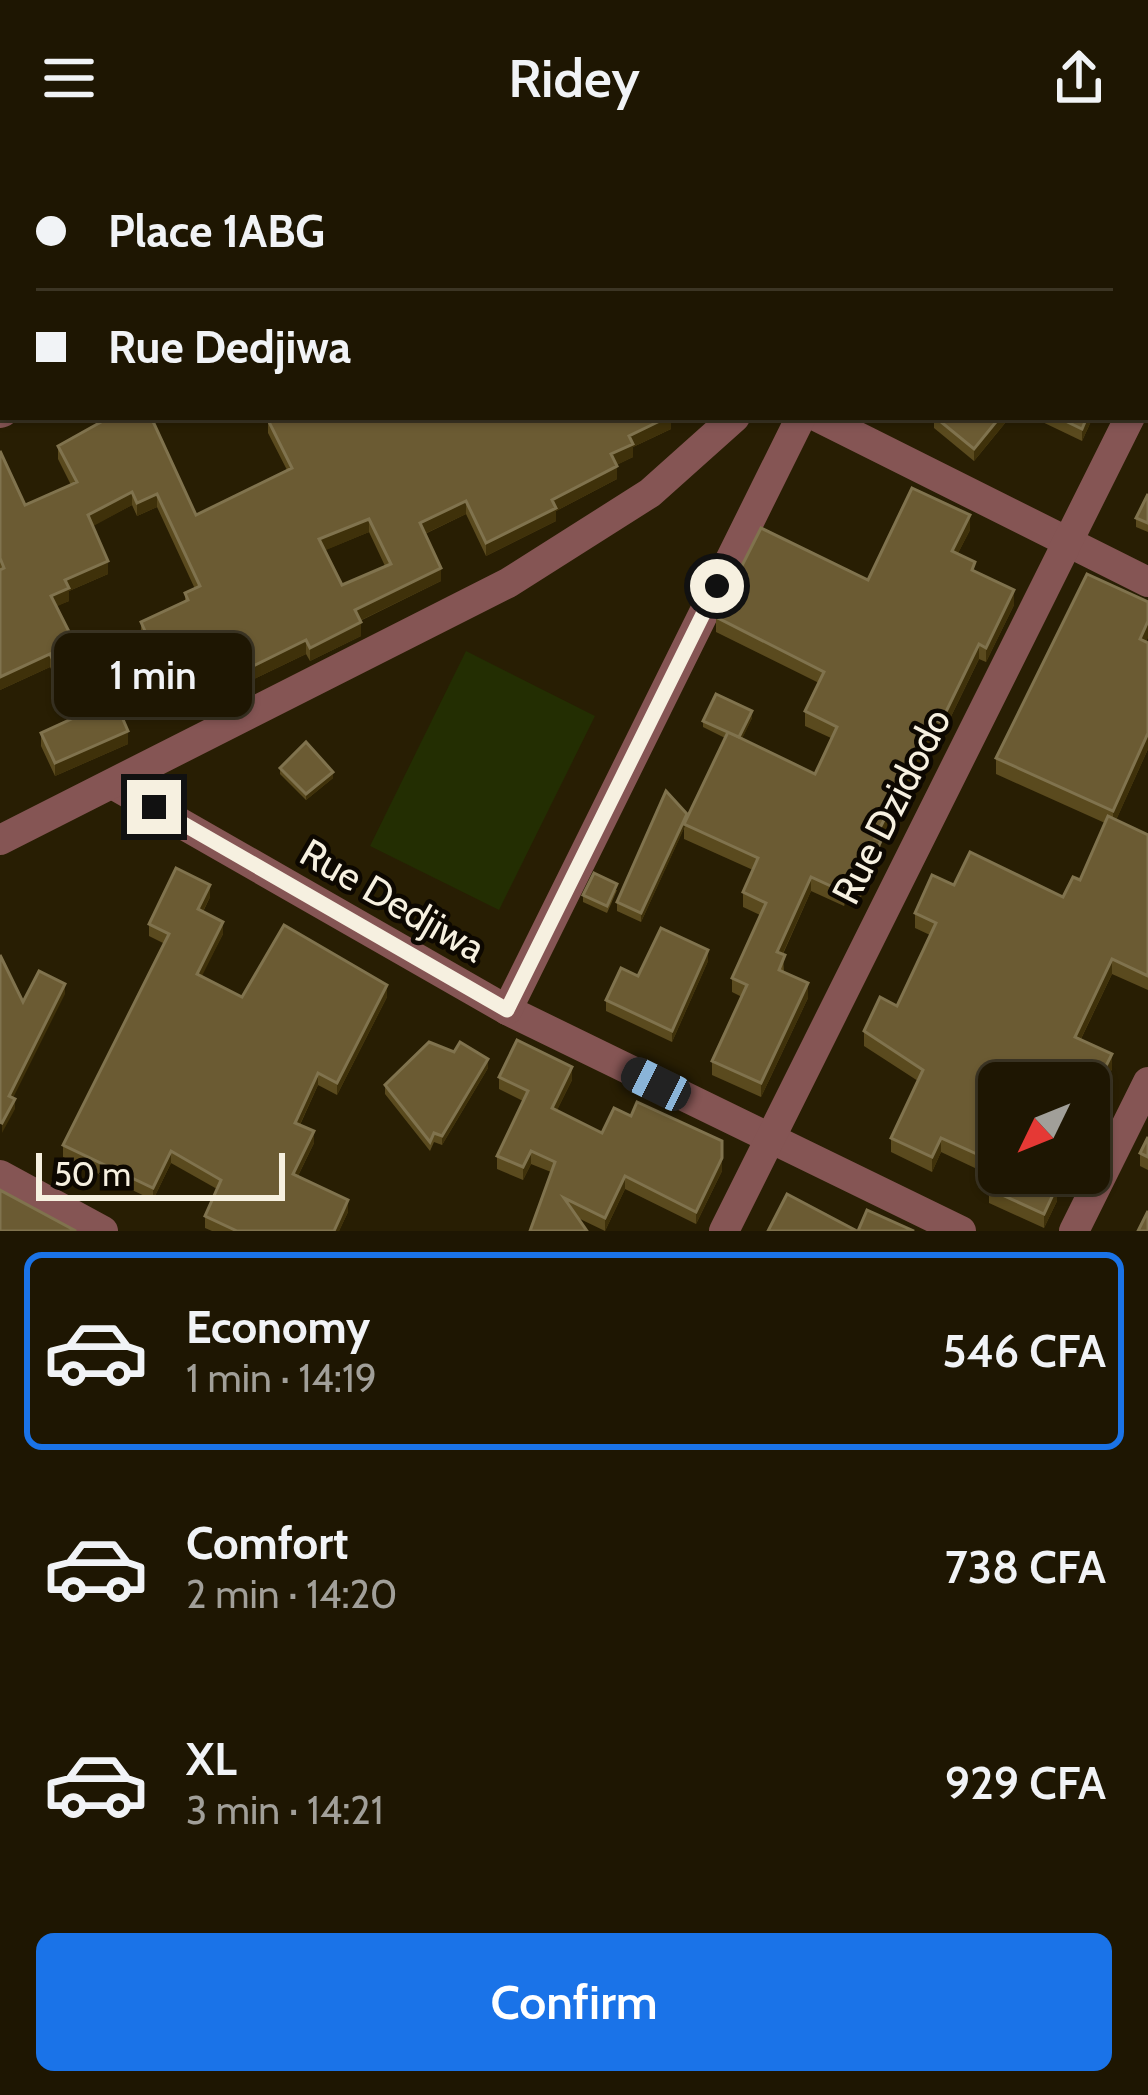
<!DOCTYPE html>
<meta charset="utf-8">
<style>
body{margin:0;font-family:Cabin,sans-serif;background:#2b2311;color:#f1f3f6;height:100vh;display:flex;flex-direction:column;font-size:45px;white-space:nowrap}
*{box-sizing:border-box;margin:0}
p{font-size:39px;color:#a19f99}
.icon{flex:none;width:66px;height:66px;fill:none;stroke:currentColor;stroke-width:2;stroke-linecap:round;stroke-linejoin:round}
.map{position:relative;height:1075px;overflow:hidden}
.sheet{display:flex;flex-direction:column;background:#1e1602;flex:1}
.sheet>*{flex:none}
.hud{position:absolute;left:0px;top:0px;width:1149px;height:264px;box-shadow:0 3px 9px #0004,0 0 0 3px #3c3524;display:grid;align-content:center;height:264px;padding:0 36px;background:#1e1602}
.needle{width:78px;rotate:227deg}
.fabs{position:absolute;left:978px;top:906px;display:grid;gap:24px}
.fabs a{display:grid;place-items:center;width:132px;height:132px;border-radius:18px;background:#1e1602;box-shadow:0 3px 9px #0004,0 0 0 3px #3c3524;font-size:60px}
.scale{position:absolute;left:36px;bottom:30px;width:249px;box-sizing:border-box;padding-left:12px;border:6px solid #f6f0e0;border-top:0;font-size:33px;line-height:42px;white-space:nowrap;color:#f6f0e0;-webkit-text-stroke:9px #0d0801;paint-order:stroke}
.end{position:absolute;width:54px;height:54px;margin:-27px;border:15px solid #f6f0e0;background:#111;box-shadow:0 0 0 6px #111}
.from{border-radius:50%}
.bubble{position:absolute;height:84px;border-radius:18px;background:#1e1602;box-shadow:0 3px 9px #0004,0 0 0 3px #3c3524;font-size:39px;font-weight:600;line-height:84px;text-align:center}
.car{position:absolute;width:36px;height:72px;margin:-36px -18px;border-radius:15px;box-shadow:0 0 9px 3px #0007;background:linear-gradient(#222 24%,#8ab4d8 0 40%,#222 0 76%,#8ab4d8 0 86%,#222 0)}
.hud b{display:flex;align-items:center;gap:42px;height:114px;font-size:45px}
.hud b+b{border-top:3px solid #3c3524}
.hud i{width:30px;height:30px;background:#f1f3f6}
ul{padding:21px 0 0;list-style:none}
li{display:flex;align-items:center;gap:36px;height:198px;margin:0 24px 18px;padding:0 12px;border:6px solid transparent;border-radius:18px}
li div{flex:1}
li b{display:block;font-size:45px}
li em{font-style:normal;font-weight:600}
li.active{border-color:#1a73e8}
li>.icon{width:108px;height:108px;stroke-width:1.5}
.primary-button{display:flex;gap:24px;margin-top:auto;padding:24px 36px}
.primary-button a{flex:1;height:138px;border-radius:18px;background:#1a73e8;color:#fff;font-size:48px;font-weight:600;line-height:138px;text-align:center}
header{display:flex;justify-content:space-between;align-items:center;height:156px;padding:0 36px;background:#1e1602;font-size:54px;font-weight:600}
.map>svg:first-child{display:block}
.grass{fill:#232e02}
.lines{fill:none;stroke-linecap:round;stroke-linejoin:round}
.street{stroke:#855554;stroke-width:30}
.wall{fill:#5a4a1e;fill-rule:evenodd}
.shaded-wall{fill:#3f310a}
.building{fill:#6b5b33;stroke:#80734e;stroke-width:3;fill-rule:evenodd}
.route{stroke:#f6f0e0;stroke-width:15}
.labels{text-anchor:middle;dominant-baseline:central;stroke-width:9;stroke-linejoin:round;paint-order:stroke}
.street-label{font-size:39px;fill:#f6f0e0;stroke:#0d0801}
</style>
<header><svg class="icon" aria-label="menu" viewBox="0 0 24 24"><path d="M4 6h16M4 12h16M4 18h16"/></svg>Ridey<svg class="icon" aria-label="share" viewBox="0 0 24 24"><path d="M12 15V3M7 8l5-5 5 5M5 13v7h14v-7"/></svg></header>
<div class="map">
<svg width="1148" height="1075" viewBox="0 0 1148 1075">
<rect width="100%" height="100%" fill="#281e03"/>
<path class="grass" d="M466,495L595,560L499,754L370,690Z"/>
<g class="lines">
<g class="street">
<path d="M508,3L514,0"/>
<path d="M928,3L930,0"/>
<path d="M1146,229L1148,225"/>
<path d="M0,257L3,256"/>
<path d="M818,261L1148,426"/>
<path d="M114,629L507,854L961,1075"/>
<path d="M0,684L508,427L650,337L735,261"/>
<path d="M507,854L801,261"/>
<path d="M0,1019L103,1075"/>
<path d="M724,1075L1130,261"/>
<path d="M1074,1075L1148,926"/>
</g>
</g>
<g class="wall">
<path d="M104,261H151L196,359L287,314L268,277V264L671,261V273L633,291V301L616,309L617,323L556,355V365L486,400L466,358L425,378L441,425L360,465L361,480L310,505L306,498L229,535L215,506L163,528L141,479V466L185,446V437L195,433L157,351L137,360L132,349L92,370L108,418L69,435V445L56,450L106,549L128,588L55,620L41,590V577L75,561L50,511L0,534V295L25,349L71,329L58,303V290L106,264ZM369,376L385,410L342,429L325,394Z"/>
<path d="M934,261H1010L974,305L934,272Z"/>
<path d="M1032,261H1093L1082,285Z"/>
<path d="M1148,338V376L1136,371V362Z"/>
<path d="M970,374L958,397L975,415L1014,449L986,506L979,503L941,581L934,577L880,685L881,700L861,741L850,737L844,750L811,735L783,798L784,817L808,842L761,941L712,919V905L742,841L732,836V822L760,759L743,751V736L753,714L684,683V672L641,766L617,755V746L687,663L725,582L703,571V565L752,562L742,582L815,618L831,582L805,570V555L819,527L716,476V461L868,424Z"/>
<path d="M1148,446V481L1146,486L1148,487V593L1116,664L1148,679V834L1112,818L1081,883L1112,913L1089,959V927H999V1017L1057,1045L1044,1072L989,1047V1033L994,1021L941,996L932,1016L891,996V982L918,925L864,890V875L897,850L930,779L915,772V757L954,729L1063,741L1080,724L1105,667L996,618V602Z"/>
<path d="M280,612L333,622L306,644L280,618Z"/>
<path d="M617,734L607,757L583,746V739Z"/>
<path d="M210,741L203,756L223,778L201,820L242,841H387L337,939L318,929L300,969L314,987L298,1020L348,1056L339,1075H212L205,1072V1060L217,1033L171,1007L153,1044L63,1001V989L165,788L149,780V768Z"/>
<path d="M708,805L672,886L606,855V844L638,820Z"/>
<path d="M488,912L442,989L434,986L430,995L385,938V929Z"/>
<path d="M499,921L572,924L557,954L602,977L631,960L722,985V1015L696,1068L625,1033L605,1075L578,1062L530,1075L551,1016L531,1008L523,1024L497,1013V1000L523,945L499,933Z"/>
<path d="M1148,981V1014L1140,1010V997Z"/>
</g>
<g class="shaded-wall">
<path d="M310,0H337L331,3H304Z"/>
<path d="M668,261H671V273L633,291V301L611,312V298L629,280Z"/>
<path d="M1000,261H1010L974,305V293Z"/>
<path d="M1087,261H1093L1082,285V273Z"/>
<path d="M617,310V323L556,355V365L486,400V387L552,344Z"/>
<path d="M132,336V349L88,373V359Z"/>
<path d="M157,338V351L137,360V347Z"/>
<path d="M466,345V358L420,380V367Z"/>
<path d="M970,359V374L952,409V395Z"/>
<path d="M369,363V376L319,397V383Z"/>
<path d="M108,405V418L69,435V445L51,453V440L65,424Z"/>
<path d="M441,412V425L355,467V454Z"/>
<path d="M1014,434V449L986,506V492Z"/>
<path d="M1148,465V481L1140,499V483Z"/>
<path d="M361,466V480L310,505V492Z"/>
<path d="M306,484V498L229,535V522Z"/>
<path d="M979,488V503L941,581V566Z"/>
<path d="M215,492V506L163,528V515Z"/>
<path d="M50,498V511L0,534V521Z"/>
<path d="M752,555V562L739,589V582Z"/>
<path d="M934,563V577L875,696V682Z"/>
<path d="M128,575V588L55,620V607Z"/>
<path d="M1148,577V593L1113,671V655Z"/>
<path d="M333,616V622L306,644V638Z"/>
<path d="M687,658V666L641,766V757Z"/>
<path d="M881,685V700L861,741V727Z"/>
<path d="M811,721V735L777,810V796Z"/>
<path d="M850,722V737L844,750V736Z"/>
<path d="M210,729V741L198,765V753Z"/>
<path d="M223,766V778L197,830V818Z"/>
<path d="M708,794V805L672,886V875Z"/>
<path d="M1112,803V818L1075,895V881Z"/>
<path d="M808,827V842L761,941V927Z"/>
<path d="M65,828V838L9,950V940Z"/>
<path d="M387,829V841L337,939V927Z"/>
<path d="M1112,898V913L1089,959V944Z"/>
<path d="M488,903V912L442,989V980Z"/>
<path d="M572,911V924L552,964V952Z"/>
<path d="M318,917V929L295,979V967Z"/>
<path d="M15,943V953L2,977V967Z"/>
<path d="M314,975V987L293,1030V1018Z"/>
<path d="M941,982V996L932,1016V1001Z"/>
<path d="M171,995V1007L153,1044V1032Z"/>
<path d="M531,995V1008L523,1024V1011Z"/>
<path d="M722,1002V1015L696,1068V1056Z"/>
<path d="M625,1020V1033L605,1075V1062Z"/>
<path d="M1057,1030V1045L1044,1072V1058Z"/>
<path d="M348,1044V1056L339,1075H334Z"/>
</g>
<g class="building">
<path d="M0,0H211L213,3H3V32L0,33Z"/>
<path d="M284,0H310L304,3H285Z"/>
<path d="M571,0H585L586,2L590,0H687L688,3H565Z"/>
<path d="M1007,0H1071L1070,3H1006Z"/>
<path d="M1146,59L1148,60V112L1146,110Z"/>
<path d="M3,95V210L0,212V97Z"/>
<path d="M110,261H151L196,359L292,312L268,264L274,261H668L629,280L633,288L611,298L617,310L552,344L556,352L486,387L466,345L420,367L441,412L355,454L361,466L310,492L306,484L229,522L215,492L163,515L141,466L188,444L185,437L200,430L157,338L137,347L132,336L88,359L108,405L65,424L69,432L51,440L106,549L115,545L128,575L55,607L41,577L80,559L50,498L0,521V414L4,412L0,402V295L25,349L77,326L58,290ZM369,363L391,408L342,429L319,383Z"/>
<path d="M935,261H1000L974,293Z"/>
<path d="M1057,261H1087L1082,273Z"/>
<path d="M912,332L970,359L952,395L975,406L972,414L1014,434L986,492L979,488L941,566L934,563L875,682L881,685L861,727L850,722L844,736L811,721L777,796L785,799L779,814L808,827L761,927L712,905L747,829L732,822L766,747L743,736L758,702L684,668L728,576L815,618L837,571L805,555L824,516L716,461L761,372L868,424Z"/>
<path d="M1148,338V367L1136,362Z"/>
<path d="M1087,418L1148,446V465L1140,483L1148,487V577L1113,655L996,602Z"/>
<path d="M716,538L752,555L739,581L703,565Z"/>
<path d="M306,586L333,616L306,638L280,612Z"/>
<path d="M666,635L687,658L641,757L617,746Z"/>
<path d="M1108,660L1148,679V820L1112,803L1075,881L1112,898L1089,944V927H999V1008L941,982L932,1001L891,982L923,914L864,875L880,841L897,850L936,767L915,757L932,719L954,729L970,696L1063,741L1073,721L1080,724Z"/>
<path d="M176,712L210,729L198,753L223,766L197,818L242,841L284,769L387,829L337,927L318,917L295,967L314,975L293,1018L348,1044L334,1075H237L205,1060L221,1024L171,995L153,1032L63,989L169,778L149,768Z"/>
<path d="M594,717L617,728L607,750L583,739Z"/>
<path d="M661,772L708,794L672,875L606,844L621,812L638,820Z"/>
<path d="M0,799L23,846L39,815L65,828L9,940L15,943L2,967L0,966Z"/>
<path d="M517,884L572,911L552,952L602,977L614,952L631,960L637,946L722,985V1002L696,1056L625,1020L605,1062L564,1042L587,1075H530L555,1006L531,995L523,1011L497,1000L528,935L499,921Z"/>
<path d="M429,886L454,896L460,886L488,903L442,980L434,977L430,986L385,929Z"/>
<path d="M1148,981V1001L1140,997Z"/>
<path d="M999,1011V1017H1029L1057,1030L1044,1058L989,1033Z"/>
<path d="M0,1034L76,1075H0Z"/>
<path d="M787,1038L857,1075H768Z"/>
<path d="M867,1054L914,1075H858Z"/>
<path d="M1148,1055V1075H1138Z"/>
</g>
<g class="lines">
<path class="route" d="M154,651L507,854L717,430"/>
</g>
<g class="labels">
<g class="street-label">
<text transform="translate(891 650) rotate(-63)">Rue Dzidodo</text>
<text transform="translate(393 744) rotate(30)">Rue Dedjiwa</text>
</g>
</g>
</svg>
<div class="fabs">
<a><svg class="needle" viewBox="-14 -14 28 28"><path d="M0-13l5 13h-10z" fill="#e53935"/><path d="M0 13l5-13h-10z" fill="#a19f99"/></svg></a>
</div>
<div class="scale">50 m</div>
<i class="end from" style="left:717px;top:430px"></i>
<i class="end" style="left:154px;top:651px"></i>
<div class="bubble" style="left:54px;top:477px;width:198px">1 min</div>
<i class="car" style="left:656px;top:928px;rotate:296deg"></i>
<div class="hud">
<b><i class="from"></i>Place 1ABG</b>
<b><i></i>Rue Dedjiwa</b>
</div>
</div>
<section class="sheet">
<ul>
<li class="active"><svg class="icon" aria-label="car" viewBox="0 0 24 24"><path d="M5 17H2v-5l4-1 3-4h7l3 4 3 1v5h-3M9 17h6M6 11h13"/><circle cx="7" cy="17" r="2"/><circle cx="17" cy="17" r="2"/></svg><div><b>Economy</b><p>1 min · 14:19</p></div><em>546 CFA</em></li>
<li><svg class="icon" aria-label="car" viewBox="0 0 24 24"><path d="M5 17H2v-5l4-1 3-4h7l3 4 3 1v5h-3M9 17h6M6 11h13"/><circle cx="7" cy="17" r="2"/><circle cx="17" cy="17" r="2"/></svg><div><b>Comfort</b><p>2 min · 14:20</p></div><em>738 CFA</em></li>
<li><svg class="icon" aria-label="car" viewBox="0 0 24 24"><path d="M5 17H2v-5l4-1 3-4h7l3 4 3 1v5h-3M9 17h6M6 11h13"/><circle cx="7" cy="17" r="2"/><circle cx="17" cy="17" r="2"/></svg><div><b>XL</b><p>3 min · 14:21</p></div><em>929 CFA</em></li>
</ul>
<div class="primary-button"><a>Confirm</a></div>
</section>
